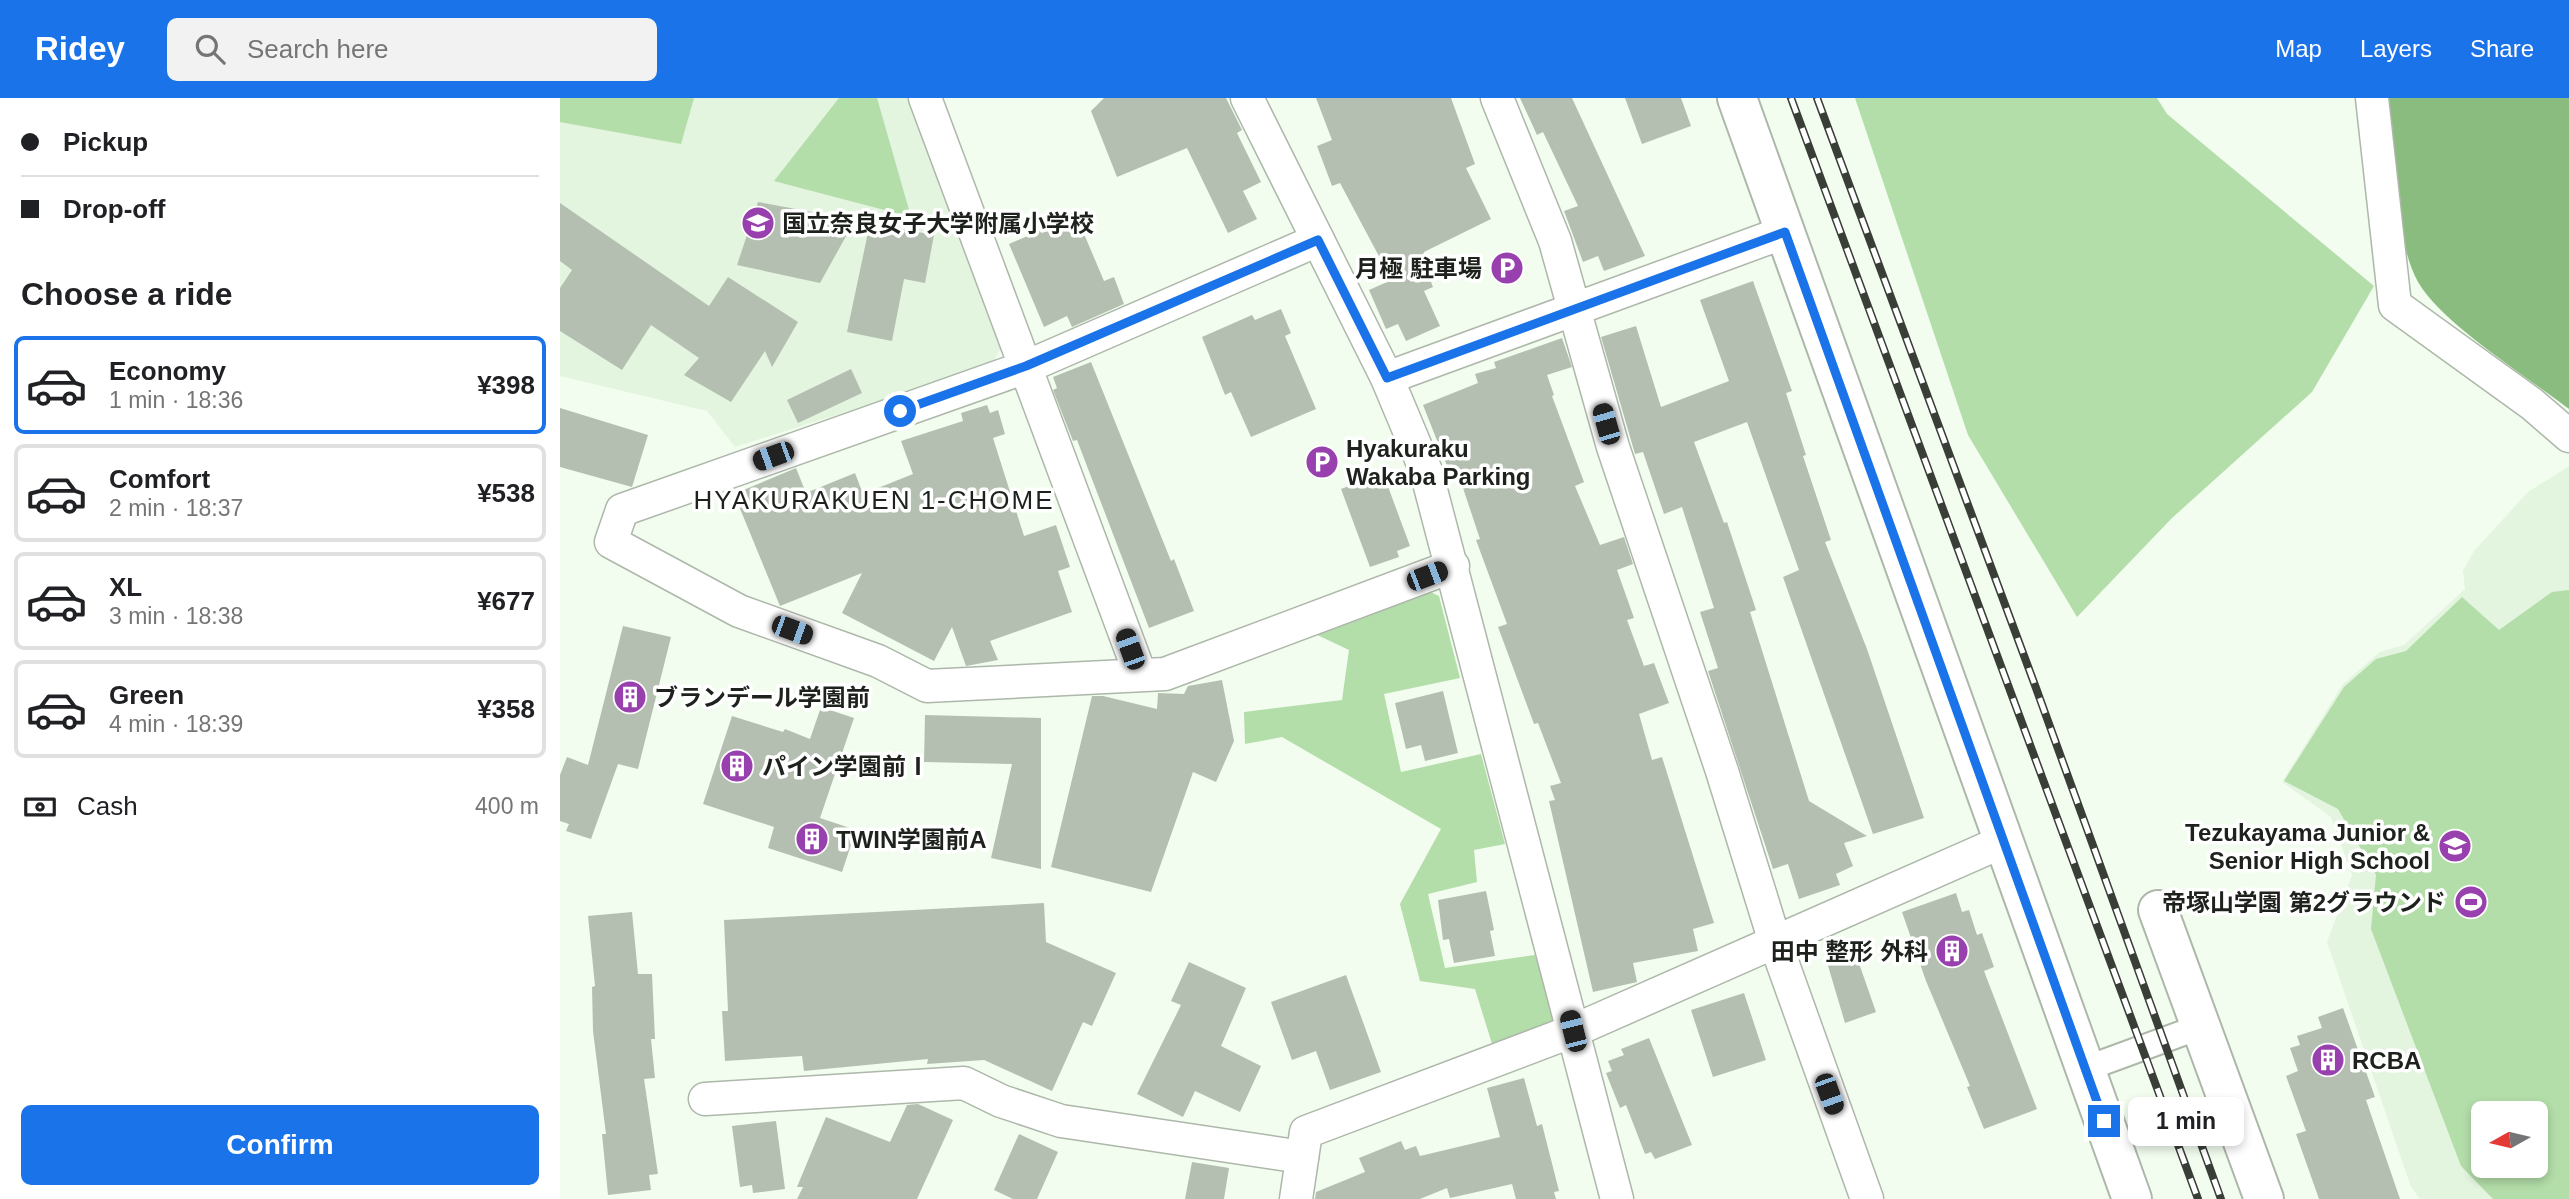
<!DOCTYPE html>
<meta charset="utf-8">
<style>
body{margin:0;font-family:Helvetica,"Noto Sans JP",sans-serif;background:#f2f2f2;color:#202124;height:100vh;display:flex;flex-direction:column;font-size:26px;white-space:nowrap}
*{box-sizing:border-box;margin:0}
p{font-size:23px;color:#757577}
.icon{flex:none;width:38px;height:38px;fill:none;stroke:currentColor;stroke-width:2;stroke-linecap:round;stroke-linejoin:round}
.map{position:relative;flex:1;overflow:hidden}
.details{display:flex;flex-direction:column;background:#fff;width:560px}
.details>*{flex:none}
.top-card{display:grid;align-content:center;height:154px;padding:0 21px;background:#fff}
.needle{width:46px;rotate:262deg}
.buttons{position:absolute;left:1911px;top:1003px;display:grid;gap:14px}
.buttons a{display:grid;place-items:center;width:77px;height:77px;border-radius:10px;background:#fff;box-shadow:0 4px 10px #0003;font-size:35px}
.end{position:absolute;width:32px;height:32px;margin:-16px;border:9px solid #1a73e8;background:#fff;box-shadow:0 0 0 4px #fff}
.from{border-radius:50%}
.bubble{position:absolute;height:49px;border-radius:10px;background:#fff;box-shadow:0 4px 10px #0003;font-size:23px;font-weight:700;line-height:49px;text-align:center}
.car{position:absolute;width:21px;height:42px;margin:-21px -10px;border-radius:9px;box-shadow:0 0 5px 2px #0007;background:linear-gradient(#222 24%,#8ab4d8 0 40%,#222 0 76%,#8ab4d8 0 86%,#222 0)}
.top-card b{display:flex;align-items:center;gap:24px;height:66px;font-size:26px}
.top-card b+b{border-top:2px solid #e0e0e0}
.top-card i{width:18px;height:18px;background:#202124}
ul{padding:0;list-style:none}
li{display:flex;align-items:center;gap:21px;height:98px;margin:0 14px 10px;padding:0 7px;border:4px solid #e0e0e0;border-radius:10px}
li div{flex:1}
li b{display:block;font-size:26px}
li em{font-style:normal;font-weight:700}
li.selected{border-color:#1a73e8}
li>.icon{width:63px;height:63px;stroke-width:1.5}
h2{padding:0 21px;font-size:32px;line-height:84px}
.pay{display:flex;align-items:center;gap:18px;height:77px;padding:0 21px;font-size:26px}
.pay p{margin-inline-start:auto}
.primary-button{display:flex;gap:14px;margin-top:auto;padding:14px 21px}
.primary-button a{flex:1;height:80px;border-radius:10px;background:#1a73e8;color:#fff;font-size:28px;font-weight:700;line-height:80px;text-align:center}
header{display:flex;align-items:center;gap:42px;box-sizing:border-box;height:98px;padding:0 35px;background:#1a73e8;color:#fff}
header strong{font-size:33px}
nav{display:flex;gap:38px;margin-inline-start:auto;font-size:24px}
.search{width:490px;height:63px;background:#f2f2f2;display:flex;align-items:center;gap:18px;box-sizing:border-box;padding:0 24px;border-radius:10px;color:#757577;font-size:26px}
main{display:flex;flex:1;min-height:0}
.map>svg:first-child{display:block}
.built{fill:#e3f4df;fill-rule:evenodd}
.green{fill:#b3dda9;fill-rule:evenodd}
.water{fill:#8bbc7f}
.building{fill:#b4bfb2}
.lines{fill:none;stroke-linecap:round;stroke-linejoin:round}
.pedestrian-casing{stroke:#adb7aa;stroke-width:28}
.minor-casing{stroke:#adb7aa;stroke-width:35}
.tertiary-casing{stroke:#adb7aa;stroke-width:42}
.pedestrian{stroke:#fff;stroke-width:24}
.minor{stroke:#fff;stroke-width:32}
.tertiary{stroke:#fff;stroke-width:38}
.rail-casing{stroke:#393e37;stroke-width:8}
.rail{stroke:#fff;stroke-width:5;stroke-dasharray:16;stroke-linecap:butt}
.route{stroke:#1a73e8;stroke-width:9}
.labels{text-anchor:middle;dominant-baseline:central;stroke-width:7;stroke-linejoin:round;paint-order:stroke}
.poi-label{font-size:24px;font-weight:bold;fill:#1e221d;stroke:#fff;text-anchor:start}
.neighbourhood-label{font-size:26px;letter-spacing:2px;fill:#1e221d;stroke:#fff}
</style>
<header>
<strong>Ridey</strong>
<div class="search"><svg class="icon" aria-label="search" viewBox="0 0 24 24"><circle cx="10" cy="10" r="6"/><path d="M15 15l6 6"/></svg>Search here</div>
<nav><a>Map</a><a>Layers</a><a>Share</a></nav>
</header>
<main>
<section class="details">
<div class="top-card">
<b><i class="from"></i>Pickup</b>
<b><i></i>Drop-off</b>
</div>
<h2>Choose a ride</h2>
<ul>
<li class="selected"><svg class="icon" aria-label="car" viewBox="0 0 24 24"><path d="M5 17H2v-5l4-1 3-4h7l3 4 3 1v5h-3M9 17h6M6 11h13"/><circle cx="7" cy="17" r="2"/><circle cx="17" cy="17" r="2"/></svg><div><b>Economy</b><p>1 min · 18:36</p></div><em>¥398</em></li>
<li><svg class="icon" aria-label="car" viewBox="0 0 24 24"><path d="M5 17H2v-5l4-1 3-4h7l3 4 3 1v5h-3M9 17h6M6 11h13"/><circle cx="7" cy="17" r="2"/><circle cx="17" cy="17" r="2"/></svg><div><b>Comfort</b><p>2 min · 18:37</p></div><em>¥538</em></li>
<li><svg class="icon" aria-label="car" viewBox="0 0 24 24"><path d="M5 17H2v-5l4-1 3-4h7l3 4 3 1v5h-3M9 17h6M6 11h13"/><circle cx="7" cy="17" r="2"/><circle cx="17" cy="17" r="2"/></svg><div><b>XL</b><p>3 min · 18:38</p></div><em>¥677</em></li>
<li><svg class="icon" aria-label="car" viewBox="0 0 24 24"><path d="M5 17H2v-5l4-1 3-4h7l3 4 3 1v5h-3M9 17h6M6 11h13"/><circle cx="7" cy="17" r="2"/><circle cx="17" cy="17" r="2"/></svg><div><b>Green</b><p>4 min · 18:39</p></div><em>¥358</em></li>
</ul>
<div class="pay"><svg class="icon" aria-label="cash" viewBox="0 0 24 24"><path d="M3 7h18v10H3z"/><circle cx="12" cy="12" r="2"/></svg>Cash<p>400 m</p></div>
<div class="primary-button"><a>Confirm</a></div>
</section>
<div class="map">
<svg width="2009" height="1101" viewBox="0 0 2009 1101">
<rect width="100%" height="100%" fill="#f2fdef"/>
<g class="built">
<path d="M0,0H349L441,250L431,268L175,349L147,313L0,278Z"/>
<path d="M2009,368V1101H1860L1851,1089L1767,844L1792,777L1771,719L1722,684L1783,586L1820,554L1844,547L1905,491L1903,473L1914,453L1968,394ZM1923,1015H1976V1068H1923Z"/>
</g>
<g class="green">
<path d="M0,0H134L121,46L0,24Z"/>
<path d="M279,0H317L351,119L214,83Z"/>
<path d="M1295,0H1597L1607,16L1814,188L1752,294L1612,420L1517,519L1408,337Z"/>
<path d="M862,490L879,498L900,580L824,596L841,674L921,656L945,746L914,752L917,784L868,796L885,870L975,857L994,919L992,928L933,949L915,891L860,883L840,806L881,731L722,639L685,646L684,614L782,602L789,552L753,535Z"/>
<path d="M2009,492V1101H1933L1901,1068L1811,831L1816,777L1778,711L1724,683L1784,589L1816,561L1846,553L1902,499L1939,532L1992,494ZM1923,1015H1976V1068H1923Z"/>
</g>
<path class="water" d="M1828,0H2009V311C1969,280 1881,225 1858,184C1834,140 1833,52 1828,0Z"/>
<g class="building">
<path d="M544,0H666L682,32L677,35L701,84L683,93L697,121L668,135L627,50L557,79L531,13Z"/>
<path d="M756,0H891L915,66L906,70L931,121L864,154L875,182L871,184L873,189L864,193L880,228L846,243L838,226L826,231L809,192L827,184L826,180L830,179L780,85L772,88L757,48L772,42Z"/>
<path d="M960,0H1012L1085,158L1044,173L1038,158L1023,164L1004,113L1018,108L983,34L977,37Z"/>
<path d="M1065,0H1121L1131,28L1082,46Z"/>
<path d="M198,104L295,122L260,185L177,167Z"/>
<path d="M0,105L149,208L168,179L238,224L212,269L205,253L171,304L124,277L139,260L91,227L62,272L0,233V190L12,172L0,163Z"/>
<path d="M516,117L544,183L554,179L564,206L512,229L507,218L484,229L449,146Z"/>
<path d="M310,125L374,137L365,185L344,181L332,243L287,234Z"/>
<path d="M1193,183L1232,293L1226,295L1246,357L1243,358L1271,442L1265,444L1307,551L1364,720L1313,736L1223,479L1239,472L1187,324L1134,344L1164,425L1167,424L1196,512L1190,514L1249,703L1307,738L1284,745L1293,768L1276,776L1280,787L1239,801L1228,766L1213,771L1148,573L1158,570L1140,514L1154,510L1122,409L1104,416L1083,354L1075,356L1041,239L1076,228L1101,309L1169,283L1140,202Z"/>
<path d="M721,211L731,235L725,238L756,311L691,339L671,294L665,297L642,239L692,217L695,222Z"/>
<path d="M1002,240L1012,269L987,277L994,297L992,298L1024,384L1015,388L1040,447L1064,439L1073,466L1057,472L1074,520L1067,522L1084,568L1094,565L1109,605L1079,616L1092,662L1102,659L1154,825L1133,831L1138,853L1073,865L1077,884L1033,894L989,703L995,702L990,688L1001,685L978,625L974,626L938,529L947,526L916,442L920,441L898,375L891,378L863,307L918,285L915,276L936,270L934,264Z"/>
<path d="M531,264L611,463L614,461L634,513L589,530L517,342L513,343L493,292L497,290L493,279Z"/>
<path d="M291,271L302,295L238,325L227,302Z"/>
<path d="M427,307L430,315L438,312L445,336L433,340L464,438L496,427L510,469L498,473L512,514L430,543L438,562L406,568L392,529L374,563L282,515L302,475L220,508L174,396L236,370L246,395L295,375L303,396L353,376L341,343L403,323L401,315Z"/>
<path d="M0,310L88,337L72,389L0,369Z"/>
<path d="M823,375L850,448L837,453L839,459L810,469L781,391Z"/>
<path d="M63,528L111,539L78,671L58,666L31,741L6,733L9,726L0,723V677L7,659L28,667Z"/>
<path d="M662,582L674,643L656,684L633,674L591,794L491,769L532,598H543L597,611L598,595L624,596L628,588Z"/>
<path d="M883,593L898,655L865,663L861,647L846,651L835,605Z"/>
<path d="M261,609L294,620L260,720L296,732L282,774L208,750L214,729L143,706L172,618L223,634L225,631L250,641Z"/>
<path d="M365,617L481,620V771L431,760L452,666L364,664Z"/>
<path d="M926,793L934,832L930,833L935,858L894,865L889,841L883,842L878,802Z"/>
<path d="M1396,795L1402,814L1409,812L1417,837L1422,835L1434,869L1424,873L1477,1011L1424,1031L1407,989L1410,988L1366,883L1342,814Z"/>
<path d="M484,805L486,844L556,875L532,928L523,924L492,993L424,962L367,966L368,961L244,973L242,958L165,963L162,913H168L164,822Z"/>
<path d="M72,814L78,876H92L95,941H91L95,980L84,981L98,1076L89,1077L91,1092L48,1097L42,1036H46L33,933L32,889L35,888L28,818Z"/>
<path d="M1294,851L1316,914L1285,925L1266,861Z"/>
<path d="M629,864L686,890L661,948L701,968L680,1014L635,993L623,1019L577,996L621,907L611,903Z"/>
<path d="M786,877L821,974L770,992L756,953L732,962L711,904Z"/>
<path d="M1184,895L1206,962L1153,979L1131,912Z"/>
<path d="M1783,910L1815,999L1806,1002L1840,1101H1759L1736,1036L1746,1033L1726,978L1738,973L1730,950L1740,947L1737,938L1762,930L1758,919Z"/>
<path d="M1089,940L1132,1047L1095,1061L1091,1054L1085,1056L1066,1007L1060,1010L1046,975L1052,973L1048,963L1064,957L1061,951Z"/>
<path d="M964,980L977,1028L982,1026L999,1093L994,1094L996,1101H956L952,1086L890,1100L887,1090L860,1101H755L756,1094L805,1074L799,1060L841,1043L845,1052L856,1048L860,1058L940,1039L927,990Z"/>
<path d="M358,1006L393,1022L357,1101H237L243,1089H237L266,1019L330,1044L347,1007Z"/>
<path d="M216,1023L225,1091L193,1095L192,1087L180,1089L172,1028Z"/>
<path d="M459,1036L498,1054L477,1101H453L434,1092Z"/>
<path d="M632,1064L669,1070L664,1101H625Z"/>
</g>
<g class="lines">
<defs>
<path id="pedestrian" d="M1525,971L1642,928"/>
<g id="minor">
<path d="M365,0L580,576"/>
<path d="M687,0L827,280L866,373L1057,1101"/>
<path d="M937,0L995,143L1053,349L1162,673L1215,844L1307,1101"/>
<path d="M1812,0L1835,207L1972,306L2009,338"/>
<path d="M758,142L466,269L62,412L51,444L179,513L318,563L367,588L605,576L893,468"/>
<path d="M827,280L1225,134"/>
<path d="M145,1001L404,985L441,1003L501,1023L742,1059"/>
<path d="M736,1101L746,1034L1013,933L1444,743"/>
</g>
<g id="tertiary">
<path d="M1177,0L1572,1101"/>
<path d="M1598,812L1704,1101"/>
</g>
</defs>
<use href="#pedestrian" class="pedestrian-casing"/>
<use href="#minor" class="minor-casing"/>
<use href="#tertiary" class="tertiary-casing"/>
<use href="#pedestrian" class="pedestrian"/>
<use href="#minor" class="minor"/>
<use href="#tertiary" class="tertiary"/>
<defs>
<g id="rail">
<path d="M1231,0L1638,1101"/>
<path d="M1257,0L1476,590L1661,1101"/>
</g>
</defs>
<use href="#rail" class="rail-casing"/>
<use href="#rail" class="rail"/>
</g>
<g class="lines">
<path class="route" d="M340,313L466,268L758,142L827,280L1225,134L1544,1023"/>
</g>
<defs>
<symbol id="school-disc" viewBox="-11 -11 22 22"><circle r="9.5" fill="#9840ad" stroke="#fff"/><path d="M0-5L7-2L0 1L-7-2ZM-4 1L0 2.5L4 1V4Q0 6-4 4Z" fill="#fff"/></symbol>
<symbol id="parking-disc" viewBox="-11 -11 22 22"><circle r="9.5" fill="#9840ad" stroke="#fff"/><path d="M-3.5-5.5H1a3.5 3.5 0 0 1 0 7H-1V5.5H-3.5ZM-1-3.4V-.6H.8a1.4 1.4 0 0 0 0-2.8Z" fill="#fff"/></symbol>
<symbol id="building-disc" viewBox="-11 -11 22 22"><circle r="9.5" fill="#9840ad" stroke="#fff"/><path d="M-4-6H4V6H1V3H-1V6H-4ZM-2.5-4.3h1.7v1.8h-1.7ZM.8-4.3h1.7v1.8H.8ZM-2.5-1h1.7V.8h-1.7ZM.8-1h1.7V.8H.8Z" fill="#fff"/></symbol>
<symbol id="stadium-disc" viewBox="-11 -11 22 22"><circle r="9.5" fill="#9840ad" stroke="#fff"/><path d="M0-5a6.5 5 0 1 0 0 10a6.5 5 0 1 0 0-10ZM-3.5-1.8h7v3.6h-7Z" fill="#fff"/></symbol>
</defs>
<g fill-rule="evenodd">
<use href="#school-disc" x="179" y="106" width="38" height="38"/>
<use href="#parking-disc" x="928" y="151" width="38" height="38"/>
<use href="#parking-disc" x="743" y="345" width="38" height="38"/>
<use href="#building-disc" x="51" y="580" width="38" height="38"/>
<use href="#building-disc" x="158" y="649" width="38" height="38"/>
<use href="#building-disc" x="233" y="722" width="38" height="38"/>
<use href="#school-disc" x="1876" y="729" width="38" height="38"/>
<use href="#stadium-disc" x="1892" y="785" width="38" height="38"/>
<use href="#building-disc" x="1373" y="834" width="38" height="38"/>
<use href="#building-disc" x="1749" y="943" width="38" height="38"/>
</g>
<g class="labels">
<g class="poi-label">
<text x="222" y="125">国立奈良女子大学附属小学校</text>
<text x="922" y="170" text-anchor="end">月極 駐車場</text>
<text x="786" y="350">Hyakuraku<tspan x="786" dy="28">Wakaba Parking</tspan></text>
<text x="94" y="599">ブランデール学園前</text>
<text x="202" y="668">パイン学園前Ⅰ</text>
<text x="1870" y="734" text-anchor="end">Tezukayama Junior &amp;<tspan x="1870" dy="28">Senior High School</tspan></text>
<text x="276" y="741">TWIN学園前A</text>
<text x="1886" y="804" text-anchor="end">帝塚山学園 第2グラウンド</text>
<text x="1368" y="853" text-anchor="end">田中 整形 外科</text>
<text x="1792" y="962">RCBA</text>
</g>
<g class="neighbourhood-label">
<text x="314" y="402">HYAKURAKUEN 1-CHOME</text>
</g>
</g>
</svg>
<div class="buttons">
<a><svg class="needle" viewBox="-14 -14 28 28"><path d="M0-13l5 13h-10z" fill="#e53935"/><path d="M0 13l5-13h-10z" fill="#757577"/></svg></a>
</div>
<i class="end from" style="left:340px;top:313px"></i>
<i class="end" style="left:1544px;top:1023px"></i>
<div class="bubble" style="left:1568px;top:999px;width:116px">1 min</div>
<i class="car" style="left:1046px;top:326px;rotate:344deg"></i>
<i class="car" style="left:213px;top:358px;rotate:250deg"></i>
<i class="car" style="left:867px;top:478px;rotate:69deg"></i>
<i class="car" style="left:232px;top:532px;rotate:110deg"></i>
<i class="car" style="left:570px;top:551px;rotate:340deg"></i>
<i class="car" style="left:1013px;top:933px;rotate:346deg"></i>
<i class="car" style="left:1269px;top:996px;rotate:160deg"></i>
</div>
</main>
